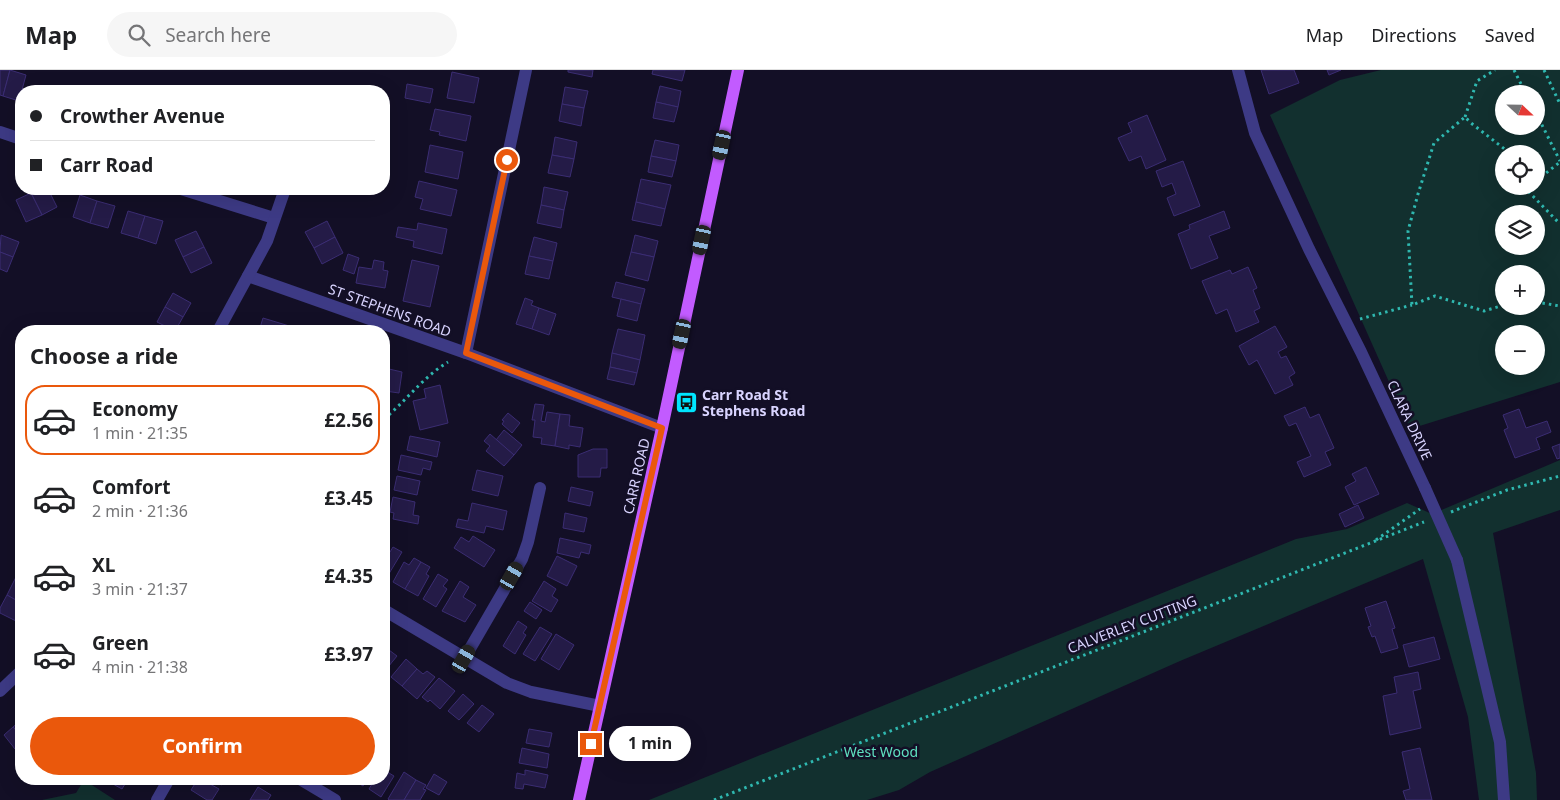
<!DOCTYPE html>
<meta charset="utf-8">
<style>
body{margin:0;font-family:"Noto Sans",sans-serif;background:#f6f6f6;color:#202124;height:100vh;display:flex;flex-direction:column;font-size:19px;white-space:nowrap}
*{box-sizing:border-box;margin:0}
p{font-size:16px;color:#757577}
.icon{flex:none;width:28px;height:28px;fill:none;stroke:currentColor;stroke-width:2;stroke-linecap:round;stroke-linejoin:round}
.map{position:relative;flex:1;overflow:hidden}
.side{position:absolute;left:15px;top:255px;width:375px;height:460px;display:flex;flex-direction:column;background:#fff;border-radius:20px;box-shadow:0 5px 20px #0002}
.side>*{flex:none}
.guide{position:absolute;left:15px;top:15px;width:375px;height:110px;border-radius:20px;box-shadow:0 5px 20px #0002;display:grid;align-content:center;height:110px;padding:0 15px;background:#fff}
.needle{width:32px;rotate:112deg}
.tools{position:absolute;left:1495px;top:15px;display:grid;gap:10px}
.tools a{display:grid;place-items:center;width:50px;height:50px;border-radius:50%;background:#fff;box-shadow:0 5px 20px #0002;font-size:25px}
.end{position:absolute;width:22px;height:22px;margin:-11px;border:6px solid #ea580c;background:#fff;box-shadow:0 0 0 2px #fff}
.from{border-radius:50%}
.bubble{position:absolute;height:35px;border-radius:18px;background:#fff;box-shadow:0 5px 20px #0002;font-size:16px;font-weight:700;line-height:35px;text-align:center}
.car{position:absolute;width:15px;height:30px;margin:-15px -8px;border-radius:6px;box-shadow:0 0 4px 1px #0007;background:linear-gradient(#222 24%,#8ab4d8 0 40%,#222 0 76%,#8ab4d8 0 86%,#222 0)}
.guide b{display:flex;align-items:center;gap:18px;height:48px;font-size:19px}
.guide b+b{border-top:1px solid #e0e0e0}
.guide i{width:12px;height:12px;background:#202124}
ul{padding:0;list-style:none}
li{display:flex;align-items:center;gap:15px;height:70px;margin:0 10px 8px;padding:0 5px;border:2px solid transparent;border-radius:20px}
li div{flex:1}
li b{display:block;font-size:19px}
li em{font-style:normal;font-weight:700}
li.current{border-color:#ea580c}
li>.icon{width:45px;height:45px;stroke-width:1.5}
h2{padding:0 15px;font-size:22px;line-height:60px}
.button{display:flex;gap:10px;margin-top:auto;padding:10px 15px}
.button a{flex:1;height:58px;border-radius:30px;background:#ea580c;color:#fff;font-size:20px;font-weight:700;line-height:58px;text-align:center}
header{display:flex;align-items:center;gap:30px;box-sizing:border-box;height:70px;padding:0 25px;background:#fff;border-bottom:1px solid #e0e0e0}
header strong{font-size:24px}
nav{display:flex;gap:28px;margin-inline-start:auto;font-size:18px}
.search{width:350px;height:45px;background:#f6f6f6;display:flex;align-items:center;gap:12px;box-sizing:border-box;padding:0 18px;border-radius:28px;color:#757577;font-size:19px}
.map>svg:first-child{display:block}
.green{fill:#12302f;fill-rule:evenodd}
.building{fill:#241b47;stroke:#3b2d73}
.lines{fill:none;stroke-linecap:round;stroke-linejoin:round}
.path{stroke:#2fb8b0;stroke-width:3;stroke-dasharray:2.5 4;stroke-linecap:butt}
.minor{stroke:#3d3a85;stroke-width:12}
.major{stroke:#c25bff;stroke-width:12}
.minor-bridge{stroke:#3d3a85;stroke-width:12}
.route{stroke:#ea580c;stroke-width:6}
.labels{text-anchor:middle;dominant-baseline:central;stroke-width:5;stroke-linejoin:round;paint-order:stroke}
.street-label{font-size:14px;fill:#d9d4ff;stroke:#130f26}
.poi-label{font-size:14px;font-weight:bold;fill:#d9d4ff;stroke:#130f26;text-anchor:start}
.park-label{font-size:14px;fill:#5fe0c0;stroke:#130f26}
</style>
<header>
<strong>Map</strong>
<div class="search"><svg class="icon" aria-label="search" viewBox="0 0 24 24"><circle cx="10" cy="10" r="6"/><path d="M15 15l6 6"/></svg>Search here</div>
<nav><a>Map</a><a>Directions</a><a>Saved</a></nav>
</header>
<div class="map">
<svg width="1560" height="730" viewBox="0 0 1560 730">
<rect width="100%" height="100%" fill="#130f26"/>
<g class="green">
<path d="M1381,0H1560V312L1410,359L1270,45L1340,10ZM1504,24H1536V56H1504ZM1504,84H1536V116H1504ZM1504,144H1536V176H1504ZM1504,204H1536V236H1504ZM1504,264H1536V296H1504Z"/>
<path d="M1560,390V440L1493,463L1536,703L1537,730H1479L1468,647L1423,489L1180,591L930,702L899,720L867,730H649L1296,469L1347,459L1407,433L1432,444Z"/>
<path d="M84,710L115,730H42L76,723Z"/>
</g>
<g class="building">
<path d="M0,0H10L3,26L0,25Z"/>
<path d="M10,0L26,5L19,31L3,26Z"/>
<path d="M568,0H593L592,7L568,2Z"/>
<path d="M653,0H685L682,11L652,4Z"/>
<path d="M1261,0H1294L1299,13L1269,24Z"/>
<path d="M1327,0H1341L1329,5Z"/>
<path d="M452,2L479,8L474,33L447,28Z"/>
<path d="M407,14L433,19L430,33L405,28Z"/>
<path d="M660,16L681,21L678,37L656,32Z"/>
<path d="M38,17L51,21H37Z"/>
<path d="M565,17L588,21L584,38L562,34Z"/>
<path d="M656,32L678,37L674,52L653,48Z"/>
<path d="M562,34L584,38L581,56L559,51Z"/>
<path d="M435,39L471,46L466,71L439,65L440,62L430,60Z"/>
<path d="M1147,45L1166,90L1146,99L1141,86L1129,91L1118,68L1132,62L1128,53Z"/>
<path d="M555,67L577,72L574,89L552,85Z"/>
<path d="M655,70L679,75L676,91L651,86Z"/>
<path d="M430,75L463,82L458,109L425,102Z"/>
<path d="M552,85L574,89L570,107L548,103Z"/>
<path d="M651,86L676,91L672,107L648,102Z"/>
<path d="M1183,91L1200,136L1174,146L1167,128L1176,124L1172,113L1162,117L1156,101Z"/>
<path d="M641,109L671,115L665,139L636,132Z"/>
<path d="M419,111L457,120L451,146L420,139L423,129L415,127Z"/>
<path d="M544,117L568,122L564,140L541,135Z"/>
<path d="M40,119H48L57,137L42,145L31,123Z"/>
<path d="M319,119H341L339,124Z"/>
<path d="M31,123L42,145L26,152L16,130Z"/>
<path d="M80,125L97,131L90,153L73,147Z"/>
<path d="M97,131L115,136L108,158L90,153Z"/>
<path d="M636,132L665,139L661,156L632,150Z"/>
<path d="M541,135L564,140L561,158L537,153Z"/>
<path d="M128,141L145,146L138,168L121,163Z"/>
<path d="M1224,141L1230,158L1209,166L1218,188L1191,199L1178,164L1190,159L1189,155Z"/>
<path d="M145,146L163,151L156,174L138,168Z"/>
<path d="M327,151L335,167L314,178L305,162Z"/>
<path d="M418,153L447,159L442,184L413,177L414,171L396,167L398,157L417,160Z"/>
<path d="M196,161L204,177L183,187L175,170Z"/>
<path d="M1,165L19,172L13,187L0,182Z"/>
<path d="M635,165L658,171L654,187L631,182Z"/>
<path d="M335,167L343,183L322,194L314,178Z"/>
<path d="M534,167L557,173L553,191L529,186Z"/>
<path d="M204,177L212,193L191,203L183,187Z"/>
<path d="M0,182L13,187L7,202L0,199Z"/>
<path d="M631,182L654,187L648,211L625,205Z"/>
<path d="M348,184L359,188L354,204L343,200Z"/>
<path d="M529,186L553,191L549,209L525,204Z"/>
<path d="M374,190L384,192L383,200L388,201L385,218L356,213L359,197L372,199Z"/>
<path d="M412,190L439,196L430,237L403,231Z"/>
<path d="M1248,197L1257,218L1253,220L1260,238L1254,241L1259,252L1236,262L1227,239L1216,244L1202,211L1230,200L1232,204Z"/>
<path d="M616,212L645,219L641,234L612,227Z"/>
<path d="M173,223L191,233L183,247L165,237Z"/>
<path d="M525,228L533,231L531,235L539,238L532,259L516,254Z"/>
<path d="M621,229L641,234L637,251L617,246Z"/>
<path d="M165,237L183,247L175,261L157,252Z"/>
<path d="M539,238L556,244L549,265L532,259Z"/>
<path d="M263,248L286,255L284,261H259Z"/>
<path d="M286,255L306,261H284Z"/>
<path d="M1275,256L1287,277L1278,282L1281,288L1286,286L1295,303L1289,307L1293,315L1275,324L1257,290L1249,295L1239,276Z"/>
<path d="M618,259L645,265L640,290L612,283Z"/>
<path d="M612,283L640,290L637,303L610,297Z"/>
<path d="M610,297L637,303L634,315L607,309Z"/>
<path d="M384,299H389L385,321H384Z"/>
<path d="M389,299L402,302L399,323L385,321Z"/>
<path d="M440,315L448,353L420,360L413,331L426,328L424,319Z"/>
<path d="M535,334L544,335L541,351L545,352L547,342L560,344L555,376L541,374L542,368L533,367L535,350H532Z"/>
<path d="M1305,337L1310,348L1319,344L1334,378L1325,382L1331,395L1304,407L1297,392L1311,386L1296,353L1289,356L1284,346Z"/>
<path d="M1519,339L1526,358L1547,351L1551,362L1536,368L1540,379L1515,388L1504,360L1508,358L1503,345Z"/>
<path d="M508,343L520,353L512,363L502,354L504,351L502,350Z"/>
<path d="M560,344L570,345L569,356L583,358L580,377L569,375V379L555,376Z"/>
<path d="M504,360L522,375L514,385L496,370Z"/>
<path d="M490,364L514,385L504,396L486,381L490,376L484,371Z"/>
<path d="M410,366L440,372L437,387L407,380Z"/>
<path d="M1560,374V388L1557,389L1552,377Z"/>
<path d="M593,379H607V398H601L600,407H578V385Z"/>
<path d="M401,385L432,392L430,400L423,398L421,405L398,400Z"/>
<path d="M1366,397L1379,424L1354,435L1345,417L1356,411L1352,404Z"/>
<path d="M477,400L503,406L498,426L472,420Z"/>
<path d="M397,406L420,411L417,425L394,420Z"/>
<path d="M571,417L593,422L590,436L568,431Z"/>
<path d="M393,427L415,432L413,445L419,446L418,454L393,449L394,443L390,442Z"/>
<path d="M472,433L507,441L503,460L486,456L484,463L456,457L458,449L468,451Z"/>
<path d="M1358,435L1364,448L1345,457L1339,444Z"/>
<path d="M565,443L587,448L584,462L563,458Z"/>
<path d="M473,466L495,480L484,497L454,478L461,467L469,472Z"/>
<path d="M560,468L591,475L589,484L581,482L579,488L557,483Z"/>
<path d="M393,477L402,482L387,507L384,506V482L385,480L390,482Z"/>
<path d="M557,486L577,496L567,516L547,506Z"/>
<path d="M414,488L421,492L405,519L393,512L404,492L409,495Z"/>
<path d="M421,492L430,497L426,504L429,506L418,526L405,519Z"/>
<path d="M438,504L448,510L443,516L447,519L436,537L423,529Z"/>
<path d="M17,505L21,507V533L7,525Z"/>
<path d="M460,511L469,517L463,527L476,535L465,552L442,541Z"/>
<path d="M544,511L556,519L552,526L558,530L551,542L532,531Z"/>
<path d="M7,525L21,533V541L16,551L0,543V538Z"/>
<path d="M1386,531L1395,558L1392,559L1398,578L1381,583L1375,566L1372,567L1368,557L1371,556L1365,538Z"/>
<path d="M530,532L542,540L536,549L524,541Z"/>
<path d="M518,551L527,557L523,563L526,565L515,584L503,576Z"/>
<path d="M540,557L552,564L535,591L523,584Z"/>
<path d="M556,564L574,575L559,600L541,589Z"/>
<path d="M1434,567L1440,589L1409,597L1403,575Z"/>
<path d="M385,577L397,586L384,602V579Z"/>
<path d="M406,589L417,599L402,616L391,607Z"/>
<path d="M417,599L423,604L427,601L435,607L417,629L402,616Z"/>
<path d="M1418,602L1421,619L1413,621L1421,658L1390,665L1383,626L1397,623L1394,607Z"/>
<path d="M439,608L455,621L440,639L430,630L428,632L422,627Z"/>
<path d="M463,624L474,634L459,650L448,641Z"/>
<path d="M482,635L494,644L479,662L467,653Z"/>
<path d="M21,650V666L13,657Z"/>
<path d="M13,657L21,666V674L15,679L4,665Z"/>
<path d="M529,659L552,663L549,677L526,673Z"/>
<path d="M522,678L549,684L547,698L519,693Z"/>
<path d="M1420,678L1432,730H1406L1403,721L1410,719L1402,682Z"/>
<path d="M384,700L394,706L381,727L369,719L375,709H384Z"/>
<path d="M525,700L548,705L545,718L524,714L523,719L515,718L517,703L525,705Z"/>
<path d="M404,702L416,710L404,730H389L388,729Z"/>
<path d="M434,704L447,712L439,725L426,718Z"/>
<path d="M104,709H128L122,719Z"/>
<path d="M198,709H201L219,719L212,730H207L191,720Z"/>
<path d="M212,709H225L222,715Z"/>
<path d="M352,709H368L363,716Z"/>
<path d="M416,710L426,715L423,719L426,720L420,730H404Z"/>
<path d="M258,717L271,725L268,730H250Z"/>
</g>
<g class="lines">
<g class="path">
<path d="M1514,0L1526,24"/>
<path d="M1544,0L1560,34"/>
<path d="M1536,43L1560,91"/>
<path d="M1465,47L1477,11L1495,0"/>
<path d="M1536,111L1560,92"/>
<path d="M1527,116L1526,119L1560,154"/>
<path d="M1536,232L1560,236"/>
<path d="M1504,235L1484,241L1435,226L1412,235L1408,161L1418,124L1434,73L1465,47L1471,53L1511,84"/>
<path d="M1360,249L1412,235"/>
<path d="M384,349C406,331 423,307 448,292"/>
<path d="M1451,442L1507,420L1560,406"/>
<path d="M1376,470L1420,439"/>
<path d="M714,730L1424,452"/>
</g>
<g class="minor">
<path d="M1238,0L1255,63L1309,179L1361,282L1425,418"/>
<path d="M0,62L21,69"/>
<path d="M181,119L274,148"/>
<path d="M248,206L466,283L662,358"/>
<path d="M218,261L267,171L285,119"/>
<path d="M466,283L526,0"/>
<path d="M1457,490L1500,672L1504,730"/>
<path d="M384,540L507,613L531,622L600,636"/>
<path d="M464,589L522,489L528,472L540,418"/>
<path d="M0,621L21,601"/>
<path d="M300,709L335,730"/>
<path d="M157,730L169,709"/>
</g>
<path class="major" d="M579,730L662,358L738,0"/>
<path class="minor-bridge" d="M1425,418L1457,490"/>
</g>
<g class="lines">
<path class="route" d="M507,90L466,283L662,358L591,674"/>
</g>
<defs>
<symbol id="bus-square" viewBox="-11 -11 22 22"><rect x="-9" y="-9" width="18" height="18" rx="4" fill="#00e5ff" stroke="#130f26"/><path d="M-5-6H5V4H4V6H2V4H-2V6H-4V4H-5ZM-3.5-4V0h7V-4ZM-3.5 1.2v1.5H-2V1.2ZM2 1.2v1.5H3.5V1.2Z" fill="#111"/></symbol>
</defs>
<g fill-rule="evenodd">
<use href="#bus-square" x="674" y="320" width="25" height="25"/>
</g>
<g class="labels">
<g class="street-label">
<text transform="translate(390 240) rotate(20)">ST STEPHENS ROAD</text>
<text transform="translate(1410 350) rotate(65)">CLARA DRIVE</text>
<text transform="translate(636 406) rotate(-77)">CARR ROAD</text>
<text transform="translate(1132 554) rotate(-21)">CALVERLEY CUTTING</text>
</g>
<g class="poi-label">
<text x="702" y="324">Carr Road St<tspan x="702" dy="16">Stephens Road</tspan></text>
</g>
<g class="park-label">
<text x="881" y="681">West Wood</text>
</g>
</g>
</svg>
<div class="tools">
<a><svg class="needle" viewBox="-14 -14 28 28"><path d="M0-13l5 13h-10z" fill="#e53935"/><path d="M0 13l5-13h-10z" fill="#757577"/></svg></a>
<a><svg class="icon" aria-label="locate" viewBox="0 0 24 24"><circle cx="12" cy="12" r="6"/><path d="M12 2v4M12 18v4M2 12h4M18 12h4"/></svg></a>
<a><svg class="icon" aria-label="layers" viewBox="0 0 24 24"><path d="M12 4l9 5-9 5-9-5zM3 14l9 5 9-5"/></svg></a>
<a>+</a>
<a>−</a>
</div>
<i class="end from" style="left:507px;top:90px"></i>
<i class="end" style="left:591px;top:674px"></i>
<div class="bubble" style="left:609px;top:656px;width:82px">1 min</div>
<i class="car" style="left:722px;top:75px;rotate:192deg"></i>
<i class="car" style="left:702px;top:170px;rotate:192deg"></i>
<i class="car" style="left:682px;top:264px;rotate:192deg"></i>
<i class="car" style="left:512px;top:506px;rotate:30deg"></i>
<i class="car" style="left:464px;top:589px;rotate:30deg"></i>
<div class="guide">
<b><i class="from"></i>Crowther Avenue</b>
<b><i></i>Carr Road</b>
</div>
<section class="side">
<h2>Choose a ride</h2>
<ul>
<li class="current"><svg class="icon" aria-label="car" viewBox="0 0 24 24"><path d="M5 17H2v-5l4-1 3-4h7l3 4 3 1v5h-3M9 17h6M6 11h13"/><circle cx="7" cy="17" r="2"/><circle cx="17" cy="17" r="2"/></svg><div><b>Economy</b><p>1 min · 21:35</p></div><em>£2.56</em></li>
<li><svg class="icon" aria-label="car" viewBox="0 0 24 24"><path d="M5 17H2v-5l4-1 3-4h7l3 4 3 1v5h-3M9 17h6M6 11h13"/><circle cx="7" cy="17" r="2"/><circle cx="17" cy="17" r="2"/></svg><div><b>Comfort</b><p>2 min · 21:36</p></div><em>£3.45</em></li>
<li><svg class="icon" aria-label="car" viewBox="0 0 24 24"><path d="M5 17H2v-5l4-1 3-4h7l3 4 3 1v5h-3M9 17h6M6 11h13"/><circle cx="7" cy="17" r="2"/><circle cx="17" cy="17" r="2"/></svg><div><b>XL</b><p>3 min · 21:37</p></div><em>£4.35</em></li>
<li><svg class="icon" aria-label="car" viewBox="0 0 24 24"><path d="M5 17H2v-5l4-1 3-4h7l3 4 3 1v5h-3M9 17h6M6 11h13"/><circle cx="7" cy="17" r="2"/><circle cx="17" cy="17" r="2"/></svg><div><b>Green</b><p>4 min · 21:38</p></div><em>£3.97</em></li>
</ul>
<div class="button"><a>Confirm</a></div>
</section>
</div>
